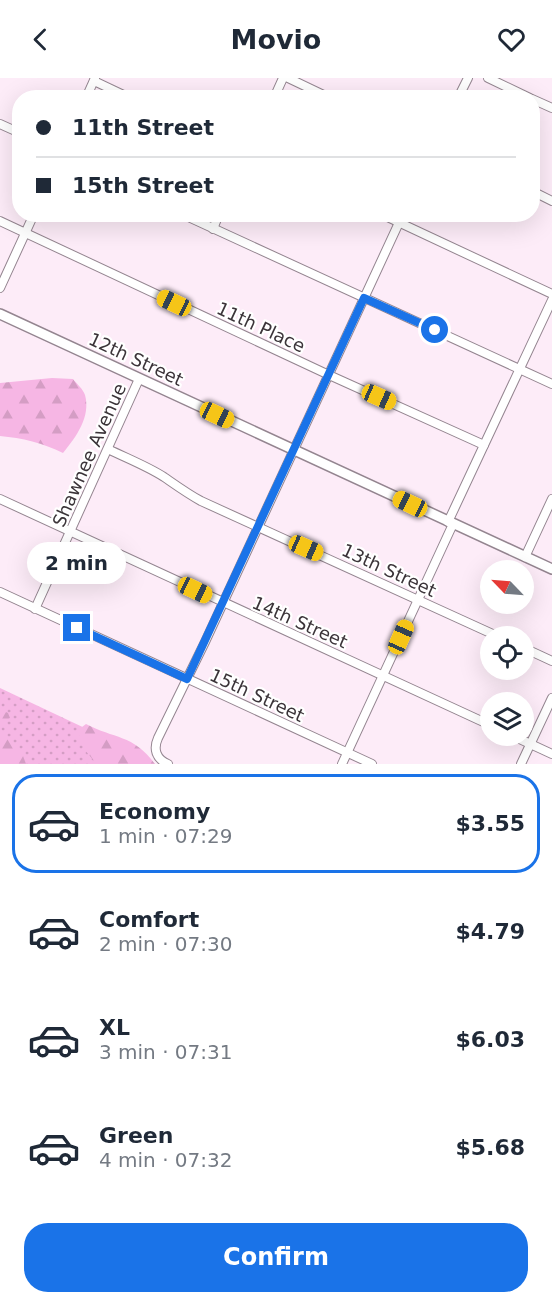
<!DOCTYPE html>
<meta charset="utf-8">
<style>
body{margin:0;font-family:"DejaVu Sans",sans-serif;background:#f2f2f3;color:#1f2937;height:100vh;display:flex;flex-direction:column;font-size:22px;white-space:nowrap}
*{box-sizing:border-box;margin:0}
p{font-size:20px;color:#747a83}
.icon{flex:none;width:33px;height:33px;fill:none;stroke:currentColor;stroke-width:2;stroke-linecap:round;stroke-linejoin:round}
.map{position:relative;height:686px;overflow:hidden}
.sheet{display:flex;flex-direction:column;background:#fff;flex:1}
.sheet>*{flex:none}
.guide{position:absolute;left:12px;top:12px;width:528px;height:132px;border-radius:24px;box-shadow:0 6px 24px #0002;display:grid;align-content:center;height:132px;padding:0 24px;background:#fff}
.needle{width:39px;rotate:295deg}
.tools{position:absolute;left:480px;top:482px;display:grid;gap:12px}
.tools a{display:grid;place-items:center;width:54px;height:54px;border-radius:50%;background:#fff;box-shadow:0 6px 24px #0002;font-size:30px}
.end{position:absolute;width:27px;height:27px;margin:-14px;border:8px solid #1a73e8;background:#fff;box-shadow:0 0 0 3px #fff}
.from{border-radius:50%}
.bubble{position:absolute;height:42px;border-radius:21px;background:#fff;box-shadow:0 6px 24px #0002;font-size:20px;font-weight:600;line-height:42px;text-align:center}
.car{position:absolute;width:18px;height:36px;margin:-18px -9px;border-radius:8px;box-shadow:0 0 4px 2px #0007;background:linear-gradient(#f5c518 24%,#345 0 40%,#f5c518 0 76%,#345 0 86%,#f5c518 0)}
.guide b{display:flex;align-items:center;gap:21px;height:57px;font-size:22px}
.guide b+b{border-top:2px solid #e0e1e3}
.guide i{width:15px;height:15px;background:#1f2937}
ul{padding:10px 0 0;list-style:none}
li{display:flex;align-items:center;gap:18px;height:99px;margin:0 12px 9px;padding:0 12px;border:3px solid transparent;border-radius:24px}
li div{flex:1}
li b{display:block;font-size:22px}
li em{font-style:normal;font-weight:600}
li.selected{border-color:#1a73e8}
li>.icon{width:54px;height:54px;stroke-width:1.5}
.action{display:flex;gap:12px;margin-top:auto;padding:12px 24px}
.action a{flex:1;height:69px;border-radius:24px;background:#1a73e8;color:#fff;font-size:24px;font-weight:600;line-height:69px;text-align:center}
header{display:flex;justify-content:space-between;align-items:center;height:78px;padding:0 24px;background:#fff;font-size:27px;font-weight:600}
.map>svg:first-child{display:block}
.grass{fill:url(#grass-dots)}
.forest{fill:url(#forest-firs)}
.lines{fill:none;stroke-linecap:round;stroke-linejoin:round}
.minor-casing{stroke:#948590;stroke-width:10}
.major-casing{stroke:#948590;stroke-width:12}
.minor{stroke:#fff;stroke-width:8}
.major{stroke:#fff;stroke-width:9}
.route{stroke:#1a73e8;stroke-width:8}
.labels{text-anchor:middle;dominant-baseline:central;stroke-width:4.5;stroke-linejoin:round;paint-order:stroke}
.street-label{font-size:18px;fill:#3b3439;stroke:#fff}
</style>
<header><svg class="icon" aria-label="back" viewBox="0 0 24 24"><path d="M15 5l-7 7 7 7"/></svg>Movio<svg class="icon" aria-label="heart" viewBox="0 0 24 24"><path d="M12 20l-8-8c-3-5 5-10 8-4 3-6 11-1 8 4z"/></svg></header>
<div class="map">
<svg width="552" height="686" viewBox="0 0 552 686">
<defs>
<pattern id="grass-dots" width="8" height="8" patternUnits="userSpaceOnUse" patternTransform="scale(1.5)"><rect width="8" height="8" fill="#f6b6e4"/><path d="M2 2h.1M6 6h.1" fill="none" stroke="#d49dc4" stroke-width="1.8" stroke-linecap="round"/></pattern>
<pattern id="forest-firs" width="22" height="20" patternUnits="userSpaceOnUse" patternTransform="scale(1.5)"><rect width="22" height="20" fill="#f6b6e4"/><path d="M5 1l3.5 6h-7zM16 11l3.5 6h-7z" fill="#d49dc4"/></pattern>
</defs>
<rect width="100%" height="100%" fill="#fdecf8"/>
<path class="grass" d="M0,610L144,678L153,686H0Z"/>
<g class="forest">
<path d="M52,300L73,301C77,306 83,311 85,317C91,339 76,359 63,375C43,365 22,360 0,358V305Z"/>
<path d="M0,631L8,635L10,640L5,643L1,651L23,678L26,686H0Z"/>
<path d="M86,646C114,661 133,656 155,686H98C86,676 81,667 78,652Z"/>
</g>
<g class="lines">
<defs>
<g id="minor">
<path d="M288,0L330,20"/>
<path d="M488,0L530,20"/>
<path d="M94,3L130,20"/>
<path d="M86,20L95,0"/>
<path d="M274,20L283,0"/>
<path d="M458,20L468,0"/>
<path d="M532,21L552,30"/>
<path d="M0,46L20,55"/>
<path d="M532,113L552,123"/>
<path d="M182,136L552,306"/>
<path d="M381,136L552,216"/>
<path d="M0,143L329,297L484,367"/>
<path d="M213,151L219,136"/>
<path d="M0,210L34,136"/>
<path d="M108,371C126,380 147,388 164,399C177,408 188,416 201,423L497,558"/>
<path d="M0,421L490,647"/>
<path d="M448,444L552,222"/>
<path d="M525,479L552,421"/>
<path d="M0,514L372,686"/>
<path d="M35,531L139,301"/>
<path d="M524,570L552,583"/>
<path d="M511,657L552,676"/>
<path d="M168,686C156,681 153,671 158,660L205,564L403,136"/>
<path d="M342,686L453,446"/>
<path d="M521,686L552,620"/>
</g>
<path id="major" d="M0,236L552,491"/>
</defs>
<use href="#minor" class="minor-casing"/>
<use href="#major" class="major-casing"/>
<use href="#minor" class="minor"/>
<use href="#major" class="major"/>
</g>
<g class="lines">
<path class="route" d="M77,550L187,601L364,220L435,252"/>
</g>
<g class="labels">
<g class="street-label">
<text transform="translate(261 249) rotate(25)">11th Place</text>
<text transform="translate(136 281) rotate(25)">12th Street</text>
<text transform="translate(89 377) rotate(-66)">Shawnee Avenue</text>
<text transform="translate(389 492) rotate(25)">13th Street</text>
<text transform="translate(300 544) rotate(24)">14th Street</text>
<text transform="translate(257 617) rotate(25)">15th Street</text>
</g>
</g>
</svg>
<div class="tools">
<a><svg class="needle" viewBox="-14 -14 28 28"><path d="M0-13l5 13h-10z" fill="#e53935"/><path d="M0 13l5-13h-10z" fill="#747a83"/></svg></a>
<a><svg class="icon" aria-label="locate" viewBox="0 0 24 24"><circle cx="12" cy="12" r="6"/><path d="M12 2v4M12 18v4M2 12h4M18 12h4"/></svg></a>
<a><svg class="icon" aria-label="layers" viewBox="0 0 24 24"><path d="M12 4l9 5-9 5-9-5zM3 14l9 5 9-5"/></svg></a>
</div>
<i class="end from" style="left:435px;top:252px"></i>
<i class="end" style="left:77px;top:550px"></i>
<div class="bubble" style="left:27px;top:464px;width:99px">2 min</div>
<i class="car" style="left:174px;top:225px;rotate:295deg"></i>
<i class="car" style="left:379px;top:319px;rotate:114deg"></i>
<i class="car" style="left:217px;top:337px;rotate:115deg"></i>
<i class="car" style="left:410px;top:426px;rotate:295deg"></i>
<i class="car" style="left:306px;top:470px;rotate:114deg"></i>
<i class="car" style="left:195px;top:512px;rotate:115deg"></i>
<i class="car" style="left:401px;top:559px;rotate:24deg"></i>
<div class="guide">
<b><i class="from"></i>11th Street</b>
<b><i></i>15th Street</b>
</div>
</div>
<section class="sheet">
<ul>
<li class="selected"><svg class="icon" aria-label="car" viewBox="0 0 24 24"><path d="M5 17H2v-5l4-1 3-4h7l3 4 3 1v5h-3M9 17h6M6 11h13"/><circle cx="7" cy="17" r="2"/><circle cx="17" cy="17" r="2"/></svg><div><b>Economy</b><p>1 min · 07:29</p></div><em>$3.55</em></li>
<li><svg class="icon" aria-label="car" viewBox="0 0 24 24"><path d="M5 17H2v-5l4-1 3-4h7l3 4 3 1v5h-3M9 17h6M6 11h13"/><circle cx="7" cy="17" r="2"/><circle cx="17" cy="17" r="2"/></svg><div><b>Comfort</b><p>2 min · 07:30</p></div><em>$4.79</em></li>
<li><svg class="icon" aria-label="car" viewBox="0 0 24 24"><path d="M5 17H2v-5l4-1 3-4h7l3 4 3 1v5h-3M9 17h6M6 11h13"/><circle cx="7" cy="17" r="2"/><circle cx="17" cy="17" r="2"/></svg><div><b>XL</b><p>3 min · 07:31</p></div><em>$6.03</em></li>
<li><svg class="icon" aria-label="car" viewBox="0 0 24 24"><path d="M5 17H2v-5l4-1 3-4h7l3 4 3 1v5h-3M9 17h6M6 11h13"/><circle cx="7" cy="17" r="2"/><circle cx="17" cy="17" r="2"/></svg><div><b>Green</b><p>4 min · 07:32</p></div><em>$5.68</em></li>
</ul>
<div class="action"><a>Confirm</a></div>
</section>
